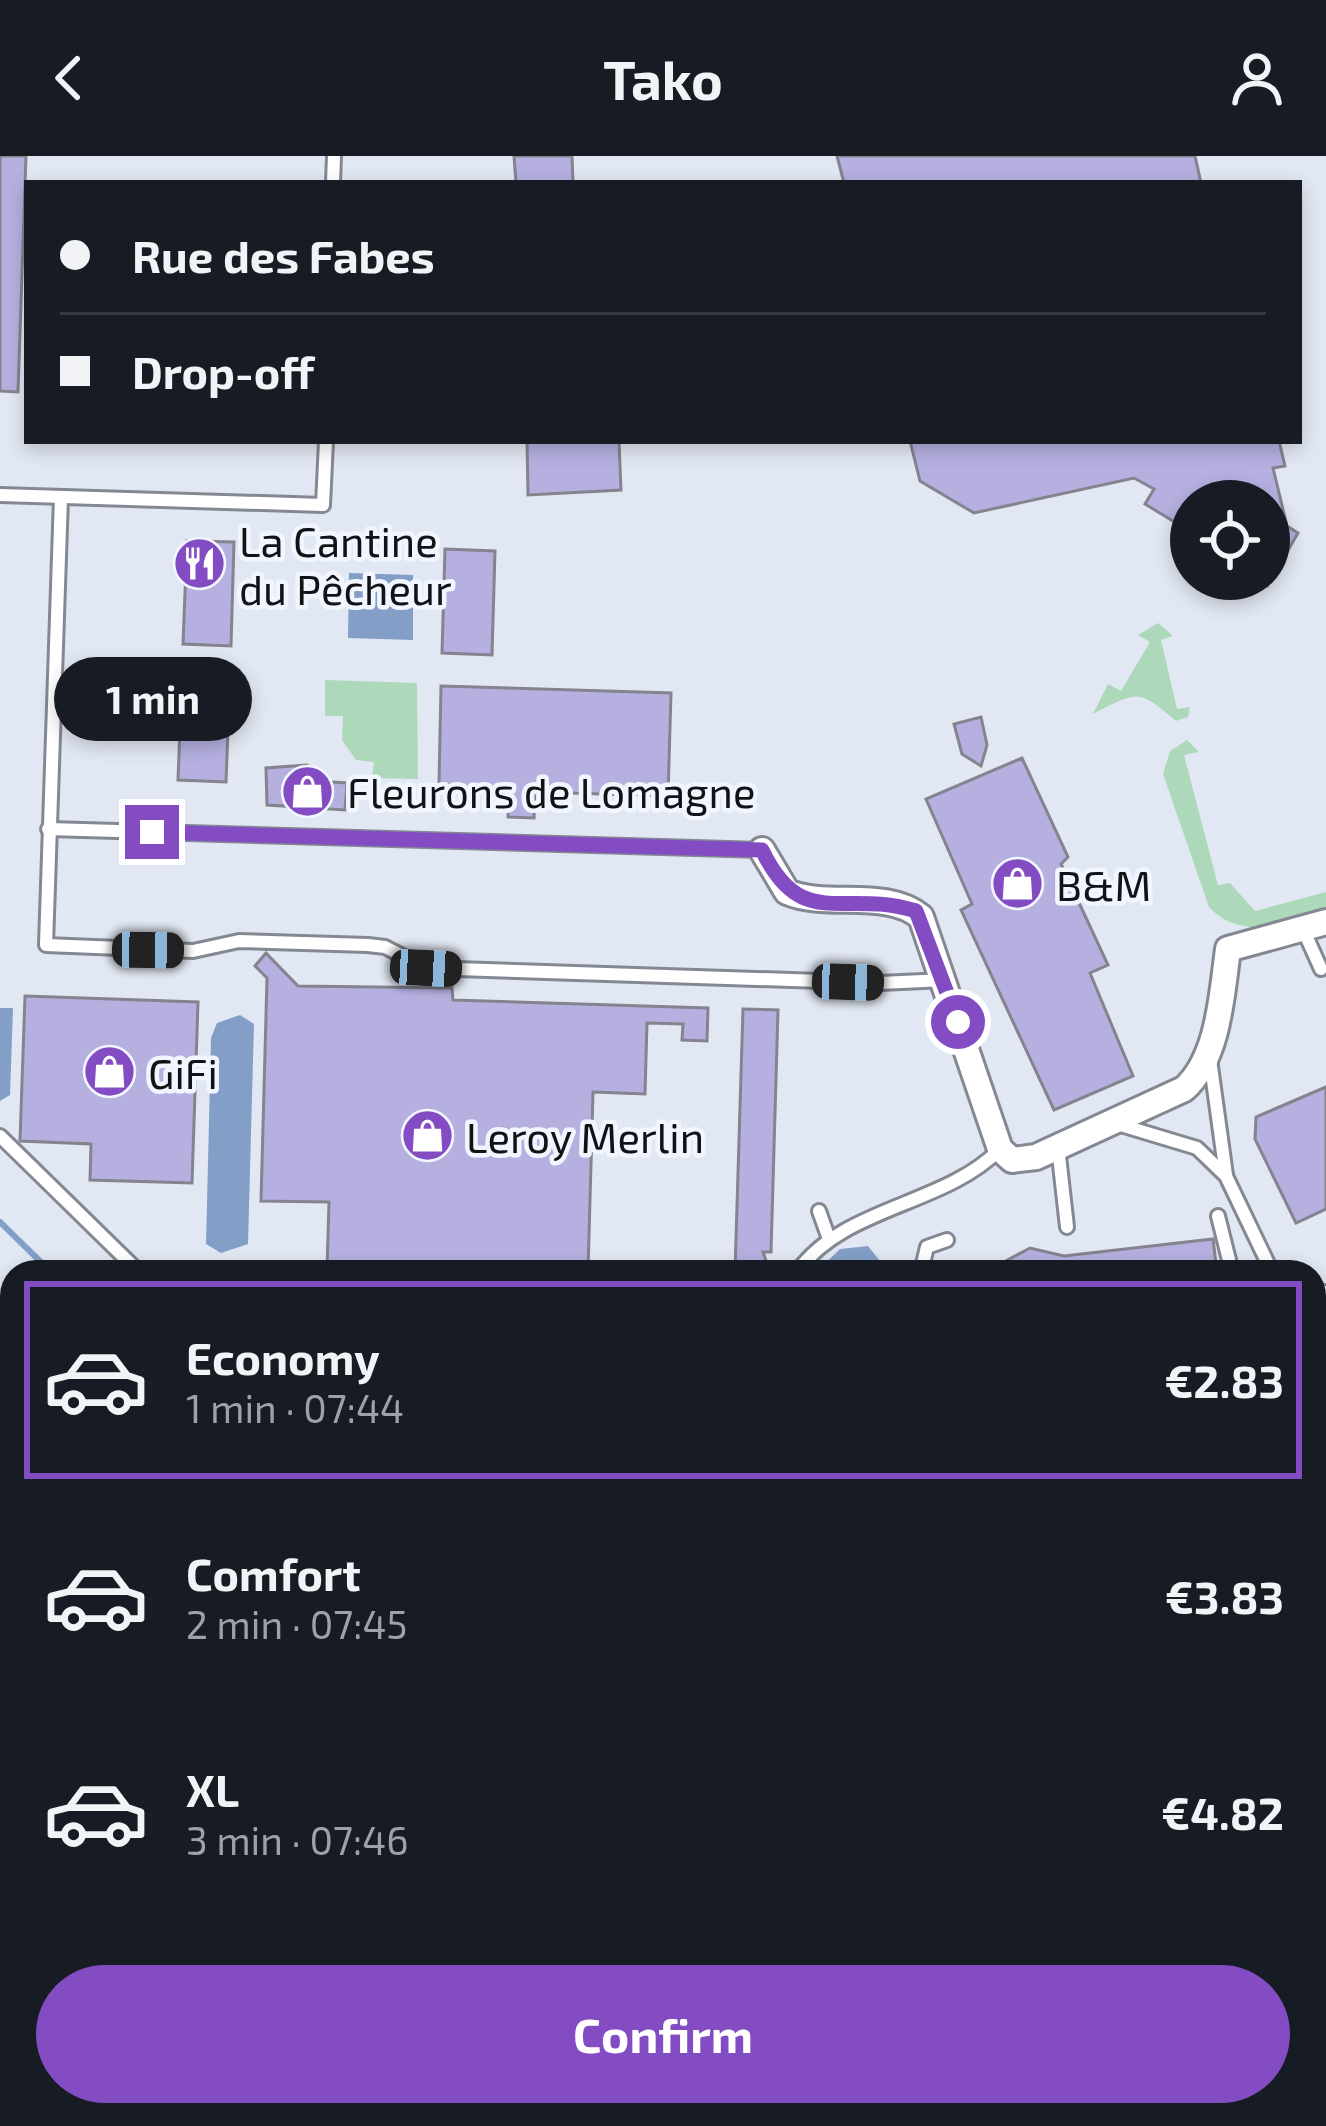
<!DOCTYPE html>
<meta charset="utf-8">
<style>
body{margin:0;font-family:"Exo 2",sans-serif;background:#20242c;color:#f1f3f6;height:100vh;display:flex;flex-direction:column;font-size:45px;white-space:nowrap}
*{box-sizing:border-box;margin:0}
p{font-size:39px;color:#9ea1a6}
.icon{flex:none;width:66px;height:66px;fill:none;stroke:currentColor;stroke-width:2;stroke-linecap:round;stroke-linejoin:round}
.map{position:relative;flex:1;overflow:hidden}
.side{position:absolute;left:0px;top:1104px;width:1326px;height:867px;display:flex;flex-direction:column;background:#171b24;border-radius:36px 36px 0 0;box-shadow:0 6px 18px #0003}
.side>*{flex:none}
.hud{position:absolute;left:24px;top:24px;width:1278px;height:264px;border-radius:0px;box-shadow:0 6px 18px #0003;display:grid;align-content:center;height:264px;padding:0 36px;background:#171b24}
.controls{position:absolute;left:1170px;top:324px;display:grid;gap:24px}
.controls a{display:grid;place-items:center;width:120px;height:120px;border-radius:50%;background:#171b24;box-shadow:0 6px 18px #0003;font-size:60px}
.end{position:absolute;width:54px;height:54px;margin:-27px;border:15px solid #844cc3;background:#fff;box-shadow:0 0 0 6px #fff}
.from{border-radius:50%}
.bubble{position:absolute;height:84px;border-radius:42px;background:#171b24;box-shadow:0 6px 18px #0003;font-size:39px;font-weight:700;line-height:84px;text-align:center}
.car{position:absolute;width:36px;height:72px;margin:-36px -18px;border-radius:15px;box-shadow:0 0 9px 3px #0007;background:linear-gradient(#222 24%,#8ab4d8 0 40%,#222 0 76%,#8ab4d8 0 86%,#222 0)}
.hud b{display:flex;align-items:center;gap:42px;height:114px;font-size:45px}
.hud b+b{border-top:3px solid #363941}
.hud i{width:30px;height:30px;background:#f1f3f6}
ul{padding:21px 0 0;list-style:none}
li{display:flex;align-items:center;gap:36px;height:198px;margin:0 24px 18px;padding:0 12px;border:6px solid transparent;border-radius:0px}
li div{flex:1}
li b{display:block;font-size:45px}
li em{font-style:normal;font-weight:700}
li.current{border-color:#844cc3}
li>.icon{width:108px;height:108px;stroke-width:1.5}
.action{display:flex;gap:24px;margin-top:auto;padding:24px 36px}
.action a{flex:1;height:138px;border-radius:72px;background:#844cc3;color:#fff;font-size:48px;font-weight:700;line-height:138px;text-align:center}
header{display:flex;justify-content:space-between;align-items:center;height:156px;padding:0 36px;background:#171b24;font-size:54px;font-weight:700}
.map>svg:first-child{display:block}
.green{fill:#add8ba}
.water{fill:#839fc7}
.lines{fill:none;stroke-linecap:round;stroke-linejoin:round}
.stream{stroke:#839fc7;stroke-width:6}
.building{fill:#b5b0e0;stroke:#84838e;stroke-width:3}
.service-casing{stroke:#838892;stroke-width:18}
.minor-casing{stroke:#838892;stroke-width:30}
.primary-casing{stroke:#9b5154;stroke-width:42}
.service{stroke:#fff;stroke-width:12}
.minor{stroke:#fff;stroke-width:24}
.primary{stroke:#f0abac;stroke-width:36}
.route{stroke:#844cc3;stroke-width:15}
.labels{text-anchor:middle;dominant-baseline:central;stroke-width:9;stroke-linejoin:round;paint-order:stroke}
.poi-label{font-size:42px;fill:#101216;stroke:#f1f6fe;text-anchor:start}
</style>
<header><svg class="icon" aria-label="back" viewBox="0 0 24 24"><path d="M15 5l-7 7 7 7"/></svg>Tako<svg class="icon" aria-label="person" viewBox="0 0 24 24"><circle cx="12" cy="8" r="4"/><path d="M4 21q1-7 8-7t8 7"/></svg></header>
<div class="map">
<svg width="1326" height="1970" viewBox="0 0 1326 1970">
<rect width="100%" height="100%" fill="#e2e8f3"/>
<g class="green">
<path d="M1158,467L1173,480L1161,484L1177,553L1190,551L1188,561L1176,565C1139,534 1139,534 1093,558L1108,528L1121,535L1150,486L1138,479Z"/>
<path d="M325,524L417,527L418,623L372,622L374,606L356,604L342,584L343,560H325Z"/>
<path d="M1187,584L1199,596L1184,599L1218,729L1230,727L1255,755L1326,736V756C1286,767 1242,786 1209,751L1163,618L1170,595Z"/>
</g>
<g class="water">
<path d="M349,417L413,419V484L348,482Z"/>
<path d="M0,852H13L10,939L0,945Z"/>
<path d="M240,859L254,868L248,1088L221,1097L206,1088L211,882L217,867Z"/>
<path d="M868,1090L889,1116H816L840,1093Z"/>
</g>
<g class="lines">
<g class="stream">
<path d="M0,1066L51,1116"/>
<path d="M1314,1188L1326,1187"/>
</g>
</g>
<g class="building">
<path d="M0,0H26L18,236L0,235Z"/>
<path d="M514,0H572L573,27H516Z"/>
<path d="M837,0H1195L1201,27H844Z"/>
<path d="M527,285H619L621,334L528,339Z"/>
<path d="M910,285H1279L1285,310L1273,312L1287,370L1298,377L1269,427V345H1191V376L1145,348L1154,333L1134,322L974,357L920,325Z"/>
<path d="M187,385L234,386L231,490L183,488Z"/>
<path d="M445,393L495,395L492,499L442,497Z"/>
<path d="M182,521L230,523L226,626L178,624Z"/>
<path d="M441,530L671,537L668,640L535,636L534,662L508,661V634L439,628Z"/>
<path d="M981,561L987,589L981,610L962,598L954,568Z"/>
<path d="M1022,602L1068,701L1061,708L1108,809L1090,817L1133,920L1054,954L961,754L972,748L926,643Z"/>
<path d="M307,609L316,614V625L347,627L345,654L267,649L266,612Z"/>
<path d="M266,797L298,830L452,832L453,844L708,852L707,885L682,884L683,868L647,867L645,938L593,936L588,1116L327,1113L329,1046L261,1045L267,822L255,810Z"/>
<path d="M25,840L198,846L192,1027L90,1024L91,988L20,985Z"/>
<path d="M743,853L778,854L771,1096H763L770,1116H735Z"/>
<path d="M1326,931V1053L1296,1067L1255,983L1256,961Z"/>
<path d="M1213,1083L1217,1116H985L1030,1092L1064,1100Z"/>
</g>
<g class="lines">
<defs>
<g id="service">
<path d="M333,27L334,0"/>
<path d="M0,339L323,349L326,285"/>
<path d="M61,341L46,789L193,795L239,785L368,789L385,791L426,812L880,827L945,824"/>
<path d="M48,673L762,694"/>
<path d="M1303,773L1321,813"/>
<path d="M1210,903L1226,1019"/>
<path d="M1114,967L1197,992L1226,1020L1272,1116"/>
<path d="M0,980L139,1116"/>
<path d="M1058,991L1067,1071"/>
<path d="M819,1055L829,1083"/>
<path d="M1218,1060L1232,1116"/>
<path d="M797,1116C844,1050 944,1050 1000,993"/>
<path d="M921,1116L927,1091L947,1084"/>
<path d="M1314,1137L1326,1136"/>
<path d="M0,1909L12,1908"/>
</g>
<path id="minor" d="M762,694L787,736C827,753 887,732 921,761L1000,993L1012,1004L1036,1001L1184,933C1219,902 1222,837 1228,793L1326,766"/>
<g id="primary">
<path d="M0,1232L12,1240"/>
<path d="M1314,1344L1326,1342"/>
</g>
</defs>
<use href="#service" class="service-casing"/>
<use href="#minor" class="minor-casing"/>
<use href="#primary" class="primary-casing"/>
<use href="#service" class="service"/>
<use href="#minor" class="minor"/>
<use href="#primary" class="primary"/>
</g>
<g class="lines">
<path class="route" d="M152,676L762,694C802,777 843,732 916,755L958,866"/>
</g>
<defs>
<symbol id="restaurant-disc" viewBox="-11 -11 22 22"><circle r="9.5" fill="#844cc3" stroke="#f1f6fe"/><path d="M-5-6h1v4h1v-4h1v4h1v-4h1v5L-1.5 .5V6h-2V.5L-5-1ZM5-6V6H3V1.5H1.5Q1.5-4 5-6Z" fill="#fff"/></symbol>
<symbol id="shop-disc" viewBox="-11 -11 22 22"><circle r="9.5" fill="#844cc3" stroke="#f1f6fe"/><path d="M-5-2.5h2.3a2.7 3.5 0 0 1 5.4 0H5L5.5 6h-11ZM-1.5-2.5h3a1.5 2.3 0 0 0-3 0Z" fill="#fff"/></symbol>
</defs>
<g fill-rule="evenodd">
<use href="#restaurant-disc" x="170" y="378" width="59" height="59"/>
<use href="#shop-disc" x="278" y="606" width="59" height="59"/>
<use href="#shop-disc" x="988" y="698" width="59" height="59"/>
<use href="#shop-disc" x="80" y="886" width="59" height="59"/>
<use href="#shop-disc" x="398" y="950" width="59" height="59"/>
</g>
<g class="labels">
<g class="poi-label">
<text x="239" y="384">La Cantine<tspan x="239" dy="48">du Pêcheur</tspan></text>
<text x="347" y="635">Fleurons de Lomagne</text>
<text x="1056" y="728">B&amp;M</text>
<text x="148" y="916">GiFi</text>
<text x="466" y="980">Leroy Merlin</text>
</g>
</g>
</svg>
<div class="controls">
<a><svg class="icon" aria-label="locate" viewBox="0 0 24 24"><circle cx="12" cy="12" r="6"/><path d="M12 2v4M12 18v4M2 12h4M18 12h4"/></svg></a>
</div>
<i class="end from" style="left:958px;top:866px"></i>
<i class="end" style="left:152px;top:676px"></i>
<div class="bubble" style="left:54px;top:501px;width:198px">1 min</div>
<i class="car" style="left:148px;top:794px;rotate:91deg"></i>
<i class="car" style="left:426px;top:812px;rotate:93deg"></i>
<i class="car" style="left:848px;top:826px;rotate:92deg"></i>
<div class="hud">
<b><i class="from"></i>Rue des Fabes</b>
<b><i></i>Drop-off</b>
</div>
<section class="side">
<ul>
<li class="current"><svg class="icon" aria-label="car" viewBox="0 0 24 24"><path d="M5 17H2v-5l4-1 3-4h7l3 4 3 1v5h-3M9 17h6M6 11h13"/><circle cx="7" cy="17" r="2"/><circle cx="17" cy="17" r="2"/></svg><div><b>Economy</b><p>1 min · 07:44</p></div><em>€2.83</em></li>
<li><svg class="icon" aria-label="car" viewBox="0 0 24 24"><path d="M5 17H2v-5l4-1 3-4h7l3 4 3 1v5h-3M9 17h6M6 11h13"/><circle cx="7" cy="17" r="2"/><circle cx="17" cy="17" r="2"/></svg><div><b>Comfort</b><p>2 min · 07:45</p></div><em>€3.83</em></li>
<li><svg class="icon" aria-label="car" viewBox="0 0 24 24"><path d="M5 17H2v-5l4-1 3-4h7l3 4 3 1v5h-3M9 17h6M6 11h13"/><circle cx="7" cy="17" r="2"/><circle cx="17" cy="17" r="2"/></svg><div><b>XL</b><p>3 min · 07:46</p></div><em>€4.82</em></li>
</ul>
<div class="action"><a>Confirm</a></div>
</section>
</div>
